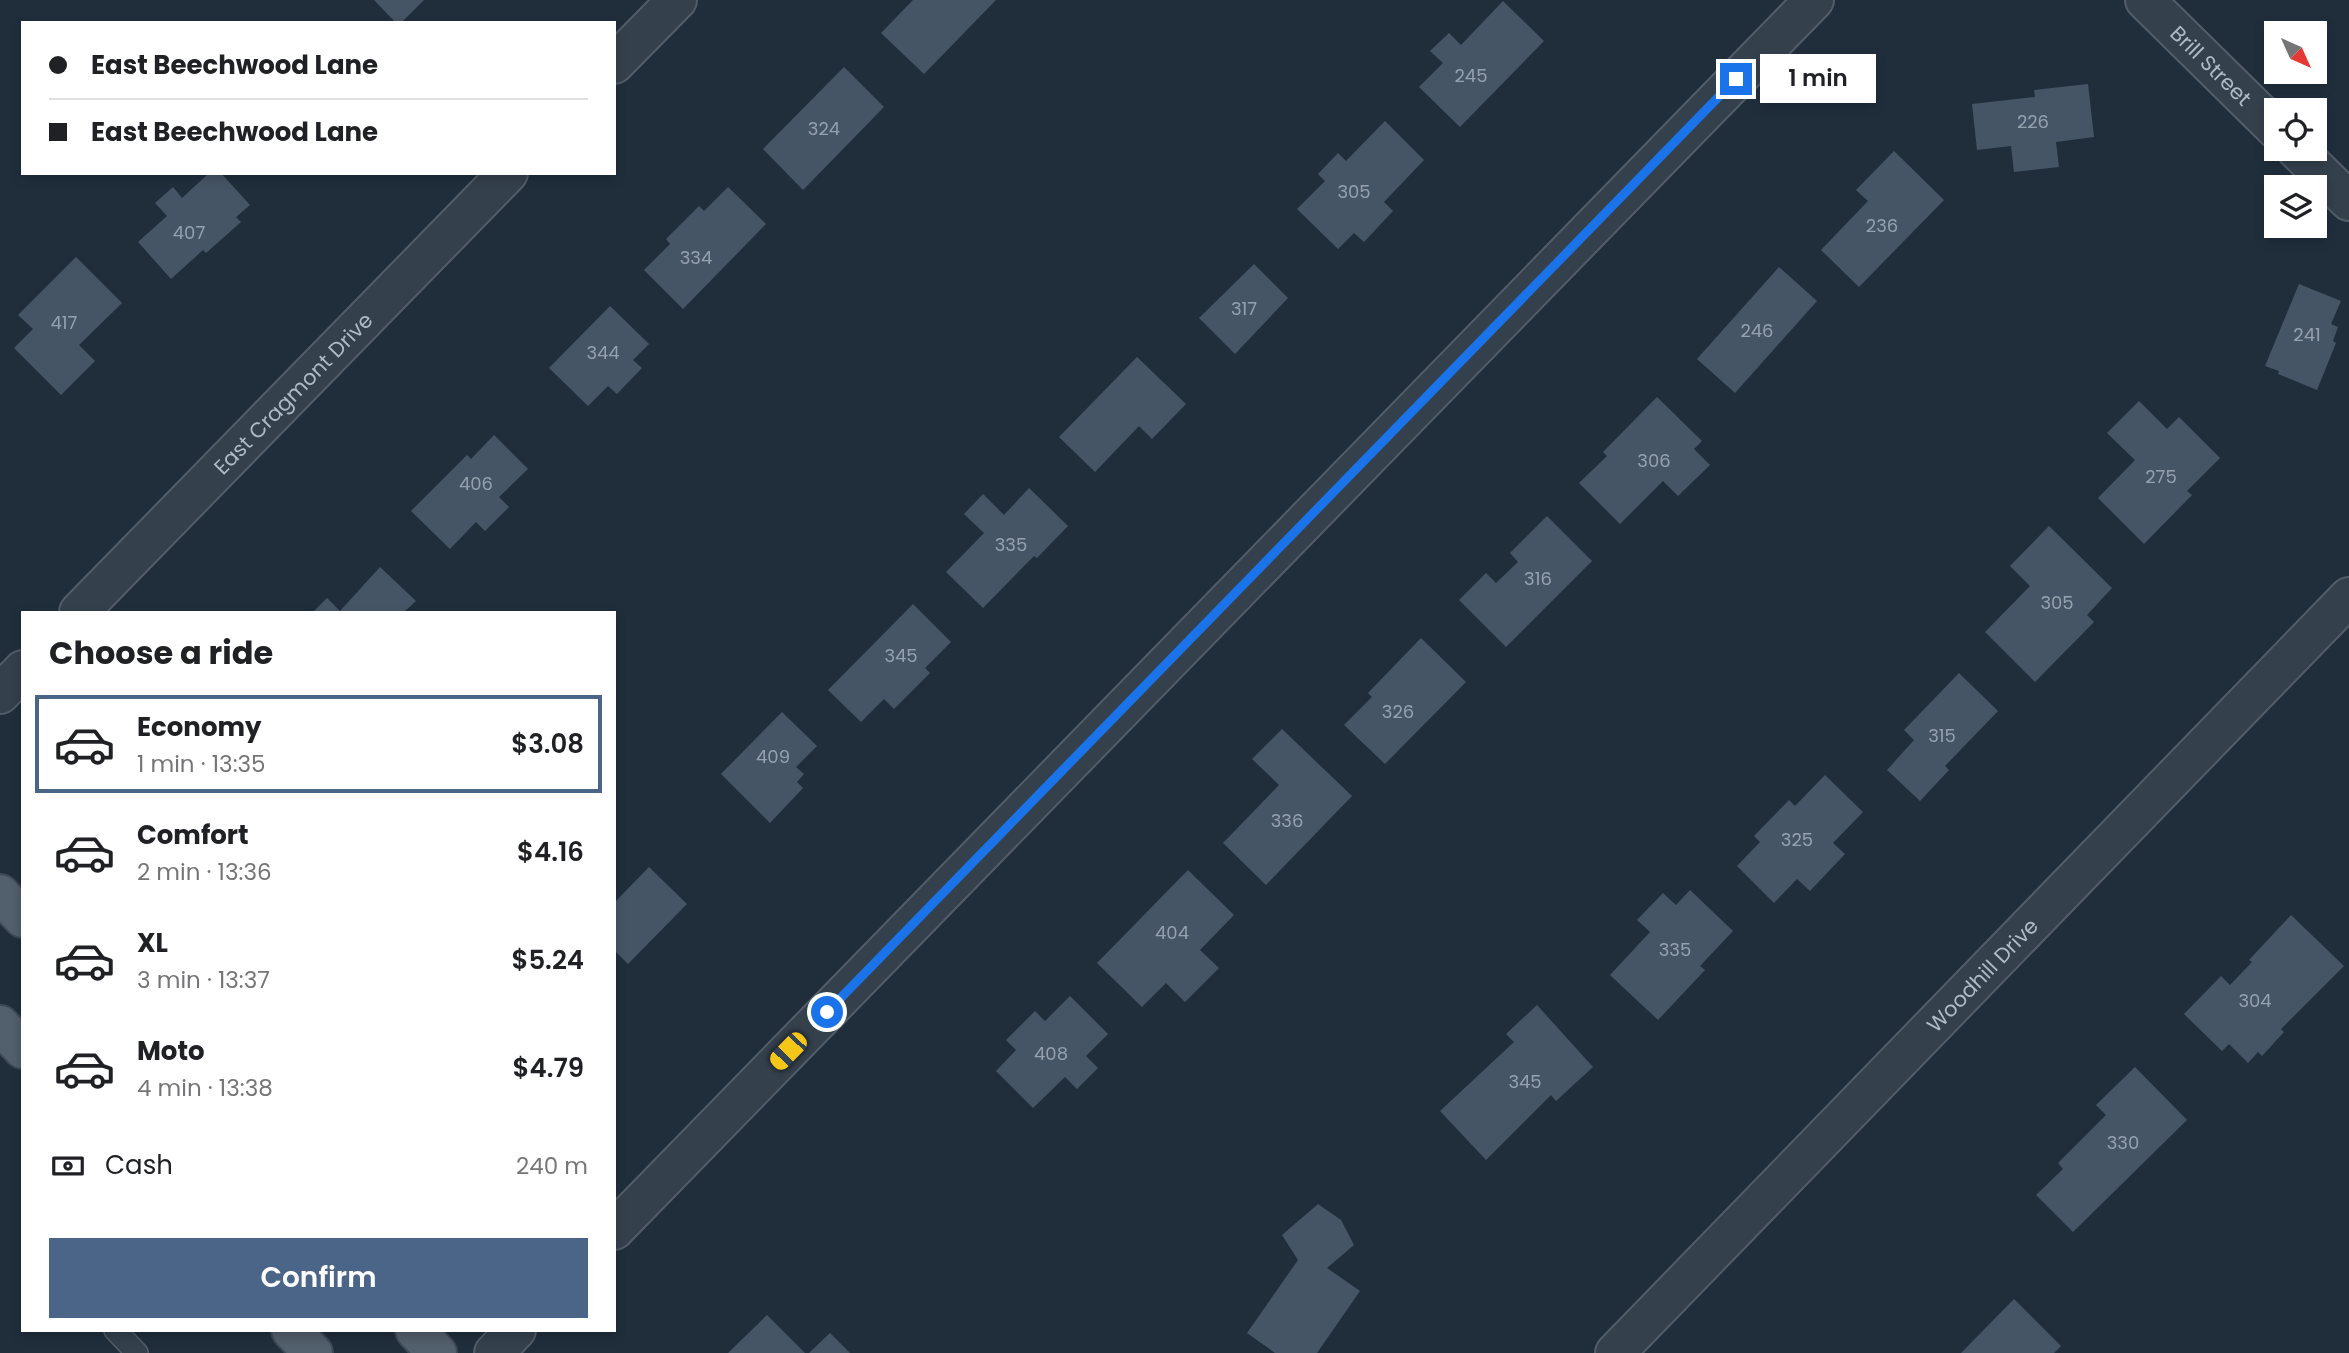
<!DOCTYPE html>
<meta charset="utf-8">
<style>
body{margin:0;font-family:Poppins,sans-serif;background:#f6f6f6;color:#202124;height:100vh;display:flex;flex-direction:column;font-size:26px;white-space:nowrap}
*{box-sizing:border-box;margin:0}
p{font-size:23px;color:#757577}
.icon{flex:none;width:38px;height:38px;fill:none;stroke:currentColor;stroke-width:2;stroke-linecap:round;stroke-linejoin:round}
.map{position:relative;flex:1;overflow:hidden}
.sheet{position:absolute;left:21px;top:611px;width:595px;height:721px;display:flex;flex-direction:column;background:#fff;border-radius:0px;box-shadow:0 4px 10px #0003}
.sheet>*{flex:none}
.guide{position:absolute;left:21px;top:21px;width:595px;height:154px;border-radius:0px;box-shadow:0 4px 10px #0003;display:grid;align-content:center;height:154px;padding:0 28px;background:#fff}
.needle{width:46px;rotate:135deg}
.buttons{position:absolute;left:2264px;top:21px;display:grid;gap:14px}
.buttons a{display:grid;place-items:center;width:63px;height:63px;border-radius:0px;background:#fff;box-shadow:0 4px 10px #0003;font-size:35px}
.end{position:absolute;width:32px;height:32px;margin:-16px;border:9px solid #1a73e8;background:#fff;box-shadow:0 0 0 4px #fff}
.from{border-radius:50%}
.bubble{position:absolute;height:49px;border-radius:0px;background:#fff;box-shadow:0 4px 10px #0003;font-size:23px;font-weight:600;line-height:49px;text-align:center}
.car{position:absolute;width:21px;height:42px;margin:-21px -10px;border-radius:9px;box-shadow:0 0 5px 2px #0007;background:linear-gradient(#f5c518 24%,#345 0 40%,#f5c518 0 76%,#345 0 86%,#f5c518 0)}
.guide b{display:flex;align-items:center;gap:24px;height:66px;font-size:26px}
.guide b+b{border-top:2px solid #e0e0e0}
.guide i{width:18px;height:18px;background:#202124}
ul{padding:0;list-style:none}
li{display:flex;align-items:center;gap:21px;height:98px;margin:0 14px 10px;padding:0 14px;border:4px solid transparent;border-radius:0px}
li div{flex:1}
li b{display:block;font-size:26px}
li em{font-style:normal;font-weight:600}
li.on{border-color:#4a6587}
li>.icon{width:63px;height:63px;stroke-width:1.5}
h2{padding:0 28px;font-size:32px;line-height:84px}
.pay{display:flex;align-items:center;gap:18px;height:77px;padding:0 28px;font-size:26px}
.pay p{margin-inline-start:auto}
.cta{display:flex;gap:14px;margin-top:auto;padding:14px 28px}
.cta a{flex:1;height:80px;border-radius:0px;background:#4a6587;color:#fff;font-size:28px;font-weight:600;line-height:80px;text-align:center}
.map>svg:first-child{display:block}
.building{fill:#465565}
.lines{fill:none;stroke-linecap:round;stroke-linejoin:round}
.lane-casing{stroke:#525d69;stroke-width:24}
.street-casing{stroke:#525d69;stroke-width:42}
.primary-casing{stroke:#3d4955;stroke-width:42}
.lane{stroke:#34404c;stroke-width:21}
.street{stroke:#34404c;stroke-width:38}
.primary{stroke:#525f6c;stroke-width:38}
.route{stroke:#1a73e8;stroke-width:9}
.labels{text-anchor:middle;dominant-baseline:central;stroke-width:7;stroke-linejoin:round;paint-order:stroke}
.number-label{font-size:18px;fill:#95a1af}
.street-label{font-size:21px;fill:#afbac8;stroke:#1a2530}
</style>
<div class="map">
<svg width="2349" height="1353" viewBox="0 0 2349 1353">
<rect width="100%" height="100%" fill="#202e3c"/>
<g class="building">
<path d="M374,0H424L401,23H396Z"/>
<path d="M913,0H996L924,74L881,33Z"/>
<path d="M1503,1L1544,41L1460,127L1419,87L1443,63L1430,51L1449,33L1461,45Z"/>
<path d="M844,67L884,107L803,190L763,149Z"/>
<path d="M2088,84L2094,137L2056,142L2059,167L2014,172L2011,146L1977,150L1972,104L2035,97L2034,90Z"/>
<path d="M1385,121L1424,160L1384,202L1393,211L1364,242L1354,233L1338,249L1297,209L1325,181L1318,174L1338,153L1346,161Z"/>
<path d="M1894,151L1944,200L1859,287L1821,250L1868,201L1856,190Z"/>
<path d="M209,173H221L250,205L236,217L241,222L206,253L203,250L171,279L138,242L167,216L155,203L173,187L182,198Z"/>
<path d="M728,187L766,224L683,309L644,270L670,244L666,239L699,206L704,211Z"/>
<path d="M76,257L122,303L79,345L95,361L61,395L14,348L33,329L18,315Z"/>
<path d="M1254,264L1288,298L1235,354L1199,318Z"/>
<path d="M1779,267L1817,301L1735,393L1697,359Z"/>
<path d="M2299,284L2341,301L2331,324L2338,327L2333,341L2336,343L2317,390L2278,374L2279,371L2265,366Z"/>
<path d="M610,306L649,344L633,360L642,368L617,394L608,386L588,406L549,368Z"/>
<path d="M1137,357L1186,404L1152,439L1139,426L1095,472L1059,437Z"/>
<path d="M1657,397L1702,441L1694,449L1710,465L1678,496L1663,481L1620,524L1579,483L1607,456L1603,452Z"/>
<path d="M2139,401L2167,429L2179,417L2220,458L2187,491L2192,495L2144,544L2098,498L2135,460L2107,433Z"/>
<path d="M494,435L528,469L499,497L509,507L485,531L476,522L450,549L411,511L467,455L471,459Z"/>
<path d="M1029,488L1068,526L1037,558L1034,556L983,608L946,572L984,533L964,514L983,494L1004,515Z"/>
<path d="M1547,516L1592,561L1506,647L1459,600L1486,573L1496,583L1518,562L1510,553Z"/>
<path d="M2049,526L2112,588L2087,615L2094,622L2035,682L1985,632L2030,586L2010,566Z"/>
<path d="M380,567L416,601L404,612H313L327,598L340,611Z"/>
<path d="M913,604L951,642L925,668L930,673L894,709L884,699L861,722L828,690Z"/>
<path d="M1421,638L1466,682L1385,764L1344,725L1372,697L1368,693Z"/>
<path d="M1959,673L1998,711L1945,766L1949,770L1920,801L1887,770L1914,740L1904,730Z"/>
<path d="M782,712L817,746L796,767L804,774L797,782L803,788L770,823L721,774Z"/>
<path d="M1282,729L1352,796L1266,885L1223,843L1279,785L1252,759Z"/>
<path d="M1825,775L1863,812L1833,843L1845,854L1810,891L1797,879L1774,903L1737,866L1760,842L1754,836L1789,800L1795,806Z"/>
<path d="M649,867L687,904L628,964L614,950V903Z"/>
<path d="M1188,870L1234,915L1200,950L1219,968L1185,1002L1166,983L1142,1007L1097,963Z"/>
<path d="M1690,890L1733,931L1700,966L1705,970L1658,1020L1610,975L1650,932L1637,920L1663,893L1676,905Z"/>
<path d="M2291,915L2344,966L2281,1029L2284,1032L2262,1056L2258,1052L2248,1063L2229,1044L2222,1051L2184,1014L2221,976L2230,985L2252,962L2249,960Z"/>
<path d="M1070,996L1108,1034L1086,1056L1098,1068L1077,1089L1065,1077L1033,1108L996,1071L1016,1050L1006,1040L1035,1011L1045,1021Z"/>
<path d="M1537,1005L1593,1067L1556,1101L1551,1095L1486,1160L1440,1111L1514,1042L1506,1034Z"/>
<path d="M2135,1067L2187,1120L2073,1232L2036,1195L2063,1169L2058,1163L2106,1115L2096,1105Z"/>
<path d="M1318,1204L1341,1220L1354,1245L1327,1268L1360,1291L1317,1353H1275L1247,1333L1298,1260L1282,1235Z"/>
<path d="M2014,1299L2061,1346L2054,1353H1961Z"/>
<path d="M767,1315L805,1353H728Z"/>
<path d="M830,1333L850,1353H809Z"/>
</g>
<g class="lines">
<defs>
<path id="lane" d="M115,1330L137,1353"/>
<g id="street">
<path id="s1" d="M2145,0L2277,130"/>
<path d="M614,64L677,0"/>
<path d="M2296,149L2349,201"/>
<path id="s2" d="M79,612L508,173"/>
<path d="M0,694L23,670"/>
<path d="M614,1230L1814,0"/>
<path d="M494,1353L516,1330"/>
<path id="s3" d="M1615,1353L2349,597"/>
</g>
<g id="primary">
<path d="M0,894L23,918"/>
<path d="M0,1025L23,1049"/>
<path d="M291,1330L313,1353"/>
<path d="M415,1330L437,1353"/>
</g>
</defs>
<use href="#lane" class="lane-casing"/>
<use href="#street" class="street-casing"/>
<use href="#primary" class="primary-casing"/>
<use href="#lane" class="lane"/>
<use href="#street" class="street"/>
<use href="#primary" class="primary"/>
</g>
<g class="lines">
<path class="route" d="M827,1012L1736,79"/>
</g>
<g class="labels">
<g class="number-label">
<text x="1471" y="75">245</text>
<text x="2033" y="121">226</text>
<text x="824" y="128">324</text>
<text x="1354" y="191">305</text>
<text x="1882" y="225">236</text>
<text x="189" y="232">407</text>
<text x="696" y="257">334</text>
<text x="1244" y="308">317</text>
<text x="64" y="322">417</text>
<text x="1757" y="330">246</text>
<text x="2307" y="334">241</text>
<text x="603" y="352">344</text>
<text x="1654" y="460">306</text>
<text x="2161" y="476">275</text>
<text x="476" y="483">406</text>
<text x="1011" y="544">335</text>
<text x="1538" y="578">316</text>
<text x="2057" y="602">305</text>
<text x="901" y="655">345</text>
<text x="1398" y="711">326</text>
<text x="1942" y="735">315</text>
<text x="773" y="756">409</text>
<text x="1287" y="820">336</text>
<text x="1797" y="839">325</text>
<text x="1172" y="932">404</text>
<text x="1675" y="949">335</text>
<text x="2255" y="1000">304</text>
<text x="1051" y="1053">408</text>
<text x="1525" y="1081">345</text>
<text x="2123" y="1142">330</text>
</g>
<g class="street-label">
<text stroke="none"><textPath href="#s1" startOffset="93">Brill Street</textPath></text>
<text stroke="none"><textPath href="#s2" startOffset="306">East Cragmont Drive</textPath></text>
<text stroke="none"><textPath href="#s3" startOffset="527">Woodhill Drive</textPath></text>
</g>
</g>
</svg>
<div class="buttons">
<a><svg class="needle" viewBox="-14 -14 28 28"><path d="M0-13l5 13h-10z" fill="#e53935"/><path d="M0 13l5-13h-10z" fill="#757577"/></svg></a>
<a><svg class="icon" aria-label="locate" viewBox="0 0 24 24"><circle cx="12" cy="12" r="6"/><path d="M12 2v4M12 18v4M2 12h4M18 12h4"/></svg></a>
<a><svg class="icon" aria-label="layers" viewBox="0 0 24 24"><path d="M12 4l9 5-9 5-9-5zM3 14l9 5 9-5"/></svg></a>
</div>
<i class="end from" style="left:827px;top:1012px"></i>
<i class="end" style="left:1736px;top:79px"></i>
<div class="bubble" style="left:1760px;top:54px;width:116px">1 min</div>
<i class="car" style="left:788px;top:1051px;rotate:224deg"></i>
<div class="guide">
<b><i class="from"></i>East Beechwood Lane</b>
<b><i></i>East Beechwood Lane</b>
</div>
<section class="sheet">
<h2>Choose a ride</h2>
<ul>
<li class="on"><svg class="icon" aria-label="car" viewBox="0 0 24 24"><path d="M5 17H2v-5l4-1 3-4h7l3 4 3 1v5h-3M9 17h6M6 11h13"/><circle cx="7" cy="17" r="2"/><circle cx="17" cy="17" r="2"/></svg><div><b>Economy</b><p>1 min · 13:35</p></div><em>$3.08</em></li>
<li><svg class="icon" aria-label="car" viewBox="0 0 24 24"><path d="M5 17H2v-5l4-1 3-4h7l3 4 3 1v5h-3M9 17h6M6 11h13"/><circle cx="7" cy="17" r="2"/><circle cx="17" cy="17" r="2"/></svg><div><b>Comfort</b><p>2 min · 13:36</p></div><em>$4.16</em></li>
<li><svg class="icon" aria-label="car" viewBox="0 0 24 24"><path d="M5 17H2v-5l4-1 3-4h7l3 4 3 1v5h-3M9 17h6M6 11h13"/><circle cx="7" cy="17" r="2"/><circle cx="17" cy="17" r="2"/></svg><div><b>XL</b><p>3 min · 13:37</p></div><em>$5.24</em></li>
<li><svg class="icon" aria-label="car" viewBox="0 0 24 24"><path d="M5 17H2v-5l4-1 3-4h7l3 4 3 1v5h-3M9 17h6M6 11h13"/><circle cx="7" cy="17" r="2"/><circle cx="17" cy="17" r="2"/></svg><div><b>Moto</b><p>4 min · 13:38</p></div><em>$4.79</em></li>
</ul>
<div class="pay"><svg class="icon" aria-label="cash" viewBox="0 0 24 24"><path d="M3 7h18v10H3z"/><circle cx="12" cy="12" r="2"/></svg>Cash<p>240 m</p></div>
<div class="cta"><a>Confirm</a></div>
</section>
</div>
